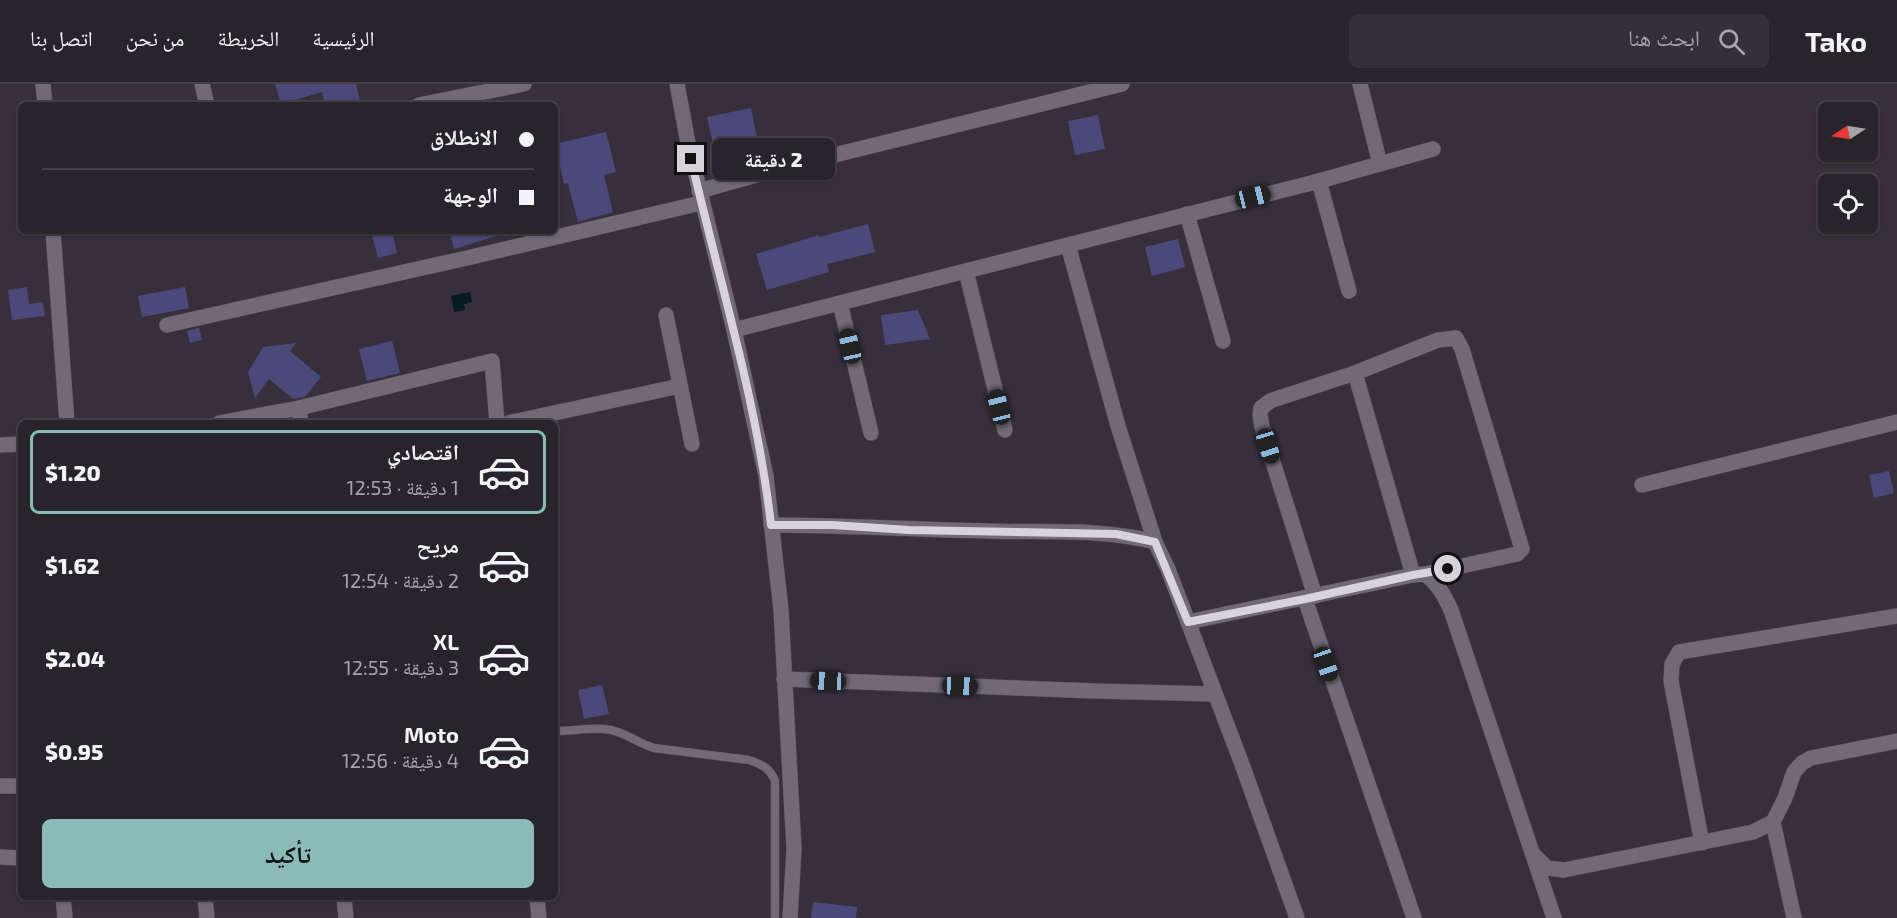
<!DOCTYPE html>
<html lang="ar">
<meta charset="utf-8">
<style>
body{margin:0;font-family:"Exo 2","Noto Naskh Arabic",sans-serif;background:#352f38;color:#f1f3f6;direction:rtl;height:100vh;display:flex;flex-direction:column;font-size:22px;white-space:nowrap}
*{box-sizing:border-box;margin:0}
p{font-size:20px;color:#a5a4a9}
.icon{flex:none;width:33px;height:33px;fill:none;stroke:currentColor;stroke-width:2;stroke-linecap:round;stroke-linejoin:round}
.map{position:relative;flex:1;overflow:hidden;direction:ltr}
.sheet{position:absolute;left:18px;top:336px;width:540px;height:480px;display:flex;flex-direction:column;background:#29232c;border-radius:9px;box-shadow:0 2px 4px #0004,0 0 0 2px #454048;direction:rtl}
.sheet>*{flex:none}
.banner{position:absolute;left:18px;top:18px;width:540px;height:132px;border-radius:9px;box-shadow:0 2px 4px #0004,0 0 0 2px #454048;direction:rtl;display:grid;align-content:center;height:132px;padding:0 24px;background:#29232c}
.needle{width:39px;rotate:258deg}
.buttons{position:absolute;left:1818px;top:18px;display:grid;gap:12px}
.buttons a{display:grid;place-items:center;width:60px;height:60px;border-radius:9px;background:#29232c;box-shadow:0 2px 4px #0004,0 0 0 2px #454048;font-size:30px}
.end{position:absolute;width:27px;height:27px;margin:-14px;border:8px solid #d8d3db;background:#111;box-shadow:0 0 0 3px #111}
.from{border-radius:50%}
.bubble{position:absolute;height:42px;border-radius:9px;background:#29232c;box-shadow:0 2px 4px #0004,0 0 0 2px #454048;font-size:20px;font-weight:800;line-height:42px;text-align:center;direction:rtl}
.car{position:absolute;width:18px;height:36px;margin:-18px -9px;border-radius:8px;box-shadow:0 0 4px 2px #0007;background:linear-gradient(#222 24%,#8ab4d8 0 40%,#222 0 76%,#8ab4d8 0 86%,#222 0)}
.banner b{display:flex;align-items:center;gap:21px;height:57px;font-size:22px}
.banner b+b{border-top:2px solid #454048}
.banner i{width:15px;height:15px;background:#f1f3f6}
ul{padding:10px 0 0;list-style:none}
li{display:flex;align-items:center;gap:18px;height:84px;margin:0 12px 9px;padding:0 12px;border:3px solid transparent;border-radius:9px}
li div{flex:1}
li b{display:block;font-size:22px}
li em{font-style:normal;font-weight:800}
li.on{border-color:#8bbbb9}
li>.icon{width:54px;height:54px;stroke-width:1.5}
.cta{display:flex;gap:12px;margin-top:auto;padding:12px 24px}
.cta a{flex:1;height:69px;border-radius:9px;background:#8bbbb9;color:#111;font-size:24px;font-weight:800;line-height:69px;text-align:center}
header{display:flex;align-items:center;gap:36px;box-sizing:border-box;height:84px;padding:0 30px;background:#29232c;border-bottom:2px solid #454048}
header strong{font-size:28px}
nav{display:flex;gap:33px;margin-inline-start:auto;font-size:21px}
.search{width:420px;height:54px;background:#352f38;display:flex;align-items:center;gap:15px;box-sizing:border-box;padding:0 21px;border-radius:9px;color:#a5a4a9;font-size:22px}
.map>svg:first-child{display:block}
.water{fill:#051b22}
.building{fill:#4a497a}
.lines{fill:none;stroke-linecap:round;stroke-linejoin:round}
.lane-casing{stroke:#524c56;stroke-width:9}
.street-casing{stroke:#524c56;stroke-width:16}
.lane{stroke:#716976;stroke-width:8}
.street{stroke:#716976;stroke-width:15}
.route{stroke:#d8d3db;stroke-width:8}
</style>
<header>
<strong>Tako</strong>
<div class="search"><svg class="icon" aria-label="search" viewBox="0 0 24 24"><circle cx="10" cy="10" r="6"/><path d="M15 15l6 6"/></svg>ابحث هنا</div>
<nav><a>الرئيسية</a><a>الخريطة</a><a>من نحن</a><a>اتصل بنا</a></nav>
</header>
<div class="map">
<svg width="1897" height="834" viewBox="0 0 1897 834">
<rect width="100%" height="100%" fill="#372f3b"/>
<path class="water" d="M470,208L472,218L464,220L465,226L454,228L451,212Z"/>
<g class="building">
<path d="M275,0H356L361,21H325L322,8L281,20Z"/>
<path d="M751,24L762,78L719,87L707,33Z"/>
<path d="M1098,31L1105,65L1075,71L1068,37Z"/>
<path d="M606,48L616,88L604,91L613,128L578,138L568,99L564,100L555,60Z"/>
<path d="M868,140L875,168L827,180L829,188L767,206L756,170L819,151V153Z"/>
<path d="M371,147H392L397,169L378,174Z"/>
<path d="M449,147H503V150L454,165Z"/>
<path d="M1178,155L1185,183L1152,192L1145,163Z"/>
<path d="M27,203L29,220L43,218L45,232L12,236L8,206Z"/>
<path d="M185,203L189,224L142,233L138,212Z"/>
<path d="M918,226L930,255L885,261L881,231Z"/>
<path d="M199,244L202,256L190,259L187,247Z"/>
<path d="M392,257L400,289L367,297L359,265Z"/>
<path d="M296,259L290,267L321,293L305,313L293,315L269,295L255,314L248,288L263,263Z"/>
<path d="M1889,387L1894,409L1874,414L1869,391Z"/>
<path d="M602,601L609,630L584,635L578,606Z"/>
<path d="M813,818L857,823L856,834H811Z"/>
</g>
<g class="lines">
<defs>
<path id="lane" d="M555,647C571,647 588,644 604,645C622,646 637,659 654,664L749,676C761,680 770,684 775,697V834"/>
<g id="street">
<path d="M43,0L45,21"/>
<path d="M202,0L207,21"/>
<path d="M677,0L688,59L734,246L766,392L781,526L794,765L790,834"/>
<path d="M1360,0L1380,80"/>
<path d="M419,21L524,0"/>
<path d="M1319,97L1349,207"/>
<path d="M699,107L778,85L1122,0"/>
<path d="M1187,130L1223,257"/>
<path d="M53,147L67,339"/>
<path d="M1068,161L1118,342L1155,458"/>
<path d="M966,187L1005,346"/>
<path d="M840,219L871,349"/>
<path d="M666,231L692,360"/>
<path d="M167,241L467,174L701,119"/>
<path d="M734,246L1319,97L1433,65"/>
<path d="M1355,289L1413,491"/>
<path d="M299,324L301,339"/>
<path d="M219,339L299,324L492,277L497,339"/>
<path d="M508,339L680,302"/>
<path d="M0,361L21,360"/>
<path d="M1642,401L1897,338"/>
<path d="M771,441C843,441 915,446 987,447C1043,449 1101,444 1155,458L1168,485L1243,683L1297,834"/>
<path d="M1315,512L1262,343L1260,331L1261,324L1270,317L1355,289L1438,256L1456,254L1462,265L1522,465L1517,470L1425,490"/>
<path d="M1305,515L1414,834"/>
<path d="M1188,538L1413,491L1425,490C1439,501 1444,511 1451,526L1554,834"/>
<path d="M784,595L1095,607L1214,610"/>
<path d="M0,702H21"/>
<path d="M1773,738L1794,834"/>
<path d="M1702,759L1671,597L1672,580L1679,568L1897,532"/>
<path d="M1534,771L1547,784L1564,786L1753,748L1773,738L1785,714L1794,688L1802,679L1811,674L1897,657"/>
<path d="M0,773L21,774"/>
<path d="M63,813L65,834"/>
<path d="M205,813L207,834"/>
<path d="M344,813L346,834"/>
<path d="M537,813L539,834"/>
</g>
</defs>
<use href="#lane" class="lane-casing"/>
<use href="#street" class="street-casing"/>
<use href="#lane" class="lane"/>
<use href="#street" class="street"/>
</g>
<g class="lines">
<path class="route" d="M691,75C719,196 757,317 771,441H832L909,446L1116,450L1155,458L1188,538L1305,515L1413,491L1448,485"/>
</g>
</svg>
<div class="buttons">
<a><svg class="needle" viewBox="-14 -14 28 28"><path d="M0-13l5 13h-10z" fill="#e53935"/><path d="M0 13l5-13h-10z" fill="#a5a4a9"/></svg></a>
<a><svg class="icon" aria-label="locate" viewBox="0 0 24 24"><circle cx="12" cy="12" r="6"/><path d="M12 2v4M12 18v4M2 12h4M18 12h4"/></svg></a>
</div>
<i class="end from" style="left:1448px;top:485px"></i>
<i class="end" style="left:691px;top:75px"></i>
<div class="bubble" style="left:712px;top:54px;width:123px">2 دقيقة</div>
<i class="car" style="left:1253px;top:113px;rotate:76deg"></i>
<i class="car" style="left:850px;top:262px;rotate:347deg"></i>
<i class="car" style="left:999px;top:323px;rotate:346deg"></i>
<i class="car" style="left:1268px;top:362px;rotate:163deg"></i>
<i class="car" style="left:1326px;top:580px;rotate:161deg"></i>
<i class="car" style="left:828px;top:597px;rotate:272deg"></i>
<i class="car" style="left:960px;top:602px;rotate:92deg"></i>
<div class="banner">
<b><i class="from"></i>الانطلاق</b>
<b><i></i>الوجهة</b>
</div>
<section class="sheet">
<ul>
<li class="on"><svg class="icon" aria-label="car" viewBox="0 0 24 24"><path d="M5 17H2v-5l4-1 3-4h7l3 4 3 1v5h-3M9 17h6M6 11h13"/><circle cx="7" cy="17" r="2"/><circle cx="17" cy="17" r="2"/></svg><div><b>اقتصادي</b><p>1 دقيقة · 12:53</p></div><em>$1.20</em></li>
<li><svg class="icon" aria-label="car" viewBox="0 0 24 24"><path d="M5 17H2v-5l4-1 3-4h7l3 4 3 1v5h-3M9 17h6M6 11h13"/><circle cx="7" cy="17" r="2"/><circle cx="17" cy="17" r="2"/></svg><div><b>مريح</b><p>2 دقيقة · 12:54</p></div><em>$1.62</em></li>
<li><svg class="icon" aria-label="car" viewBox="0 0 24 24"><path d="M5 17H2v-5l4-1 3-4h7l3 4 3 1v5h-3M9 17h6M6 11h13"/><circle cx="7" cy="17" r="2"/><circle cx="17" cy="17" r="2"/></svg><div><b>XL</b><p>3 دقيقة · 12:55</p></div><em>$2.04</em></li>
<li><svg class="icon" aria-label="car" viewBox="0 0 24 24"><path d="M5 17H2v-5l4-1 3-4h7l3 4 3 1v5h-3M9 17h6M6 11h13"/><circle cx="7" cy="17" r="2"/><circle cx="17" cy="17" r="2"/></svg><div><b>Moto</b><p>4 دقيقة · 12:56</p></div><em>$0.95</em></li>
</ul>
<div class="cta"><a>تأكيد</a></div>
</section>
</div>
